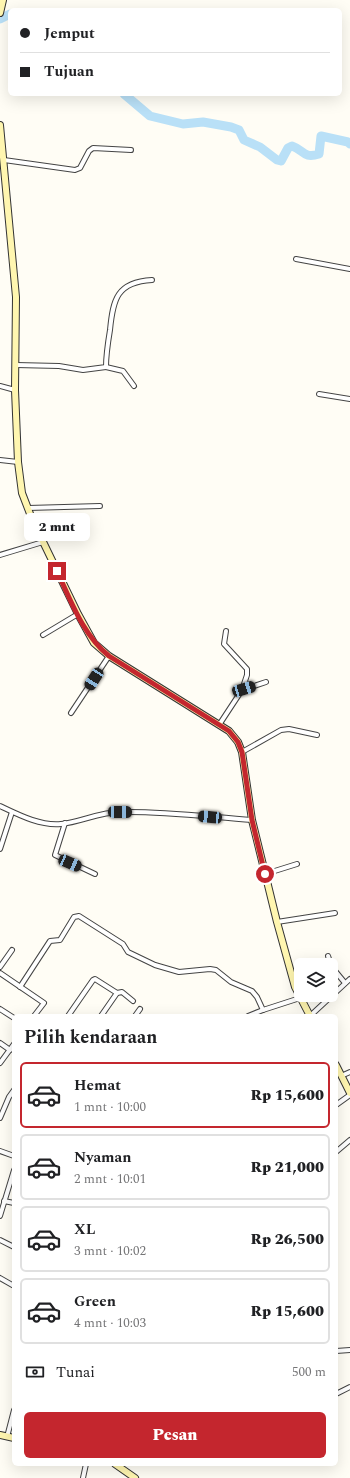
<!DOCTYPE html>
<html lang="id">
<meta charset="utf-8">
<style>
body{margin:0;font-family:Spectral,serif;background:#f2f2f2;color:#202124;height:100vh;display:flex;flex-direction:column;font-size:15px;white-space:nowrap}
*{box-sizing:border-box;margin:0}
p{font-size:13px;color:#757577}
.icon{flex:none;width:22px;height:22px;fill:none;stroke:currentColor;stroke-width:2;stroke-linecap:round;stroke-linejoin:round}
.map{position:relative;flex:1;overflow:hidden}
.side{position:absolute;left:12px;top:1014px;width:326px;height:452px;display:flex;flex-direction:column;background:#fff;border-radius:6px;box-shadow:0 4px 16px #0002}
.side>*{flex:none}
.top-card{position:absolute;left:8px;top:8px;width:334px;height:88px;border-radius:6px;box-shadow:0 4px 16px #0002;display:grid;align-content:center;height:88px;padding:0 12px;background:#fff}
.tools{position:absolute;left:294px;top:958px;display:grid;gap:8px}
.tools a{display:grid;place-items:center;width:44px;height:44px;border-radius:6px;background:#fff;box-shadow:0 4px 16px #0002;font-size:20px}
.end{position:absolute;width:18px;height:18px;margin:-9px;border:5px solid #c4262e;background:#fff;box-shadow:0 0 0 2px #fff}
.from{border-radius:50%}
.bubble{position:absolute;height:28px;border-radius:6px;background:#fff;box-shadow:0 4px 16px #0002;font-size:13px;font-weight:800;line-height:28px;text-align:center}
.car{position:absolute;width:12px;height:24px;margin:-12px -6px;border-radius:5px;box-shadow:0 0 3px 1px #0007;background:linear-gradient(#222 24%,#8ab4d8 0 40%,#222 0 76%,#8ab4d8 0 86%,#222 0)}
.top-card b{display:flex;align-items:center;gap:14px;height:38px;font-size:15px}
.top-card b+b{border-top:1px solid #e0e0e0}
.top-card i{width:10px;height:10px;background:#202124}
ul{padding:0;list-style:none}
li{display:flex;align-items:center;gap:12px;height:66px;margin:0 8px 6px;padding:0 4px;border:2px solid #e0e0e0;border-radius:6px}
li div{flex:1}
li b{display:block;font-size:15px}
li em{font-style:normal;font-weight:800}
li.selected{border-color:#c4262e}
li>.icon{width:36px;height:36px;stroke-width:1.5}
h2{padding:0 12px;font-size:18px;line-height:48px}
.pay{display:flex;align-items:center;gap:10px;height:44px;padding:0 12px;font-size:15px}
.pay p{margin-inline-start:auto}
.cta{display:flex;gap:8px;margin-top:auto;padding:8px 12px}
.cta a{flex:1;height:46px;border-radius:6px;background:#c4262e;color:#fff;font-size:16px;font-weight:800;line-height:46px;text-align:center}
.map>svg:first-child{display:block}
.lines{fill:none;stroke-linecap:round;stroke-linejoin:round}
.river{stroke:#b9e0f7;stroke-width:9}
.street-casing{stroke:#444;stroke-width:6}
.secondary-casing{stroke:#333;stroke-width:8}
.street{stroke:#fff;stroke-width:4}
.secondary{stroke:#fff6b0;stroke-width:6}
.route{stroke:#c4262e;stroke-width:5}
</style>
<div class="map">
<svg width="350" height="1478" viewBox="0 0 350 1478">
<rect width="100%" height="100%" fill="#fffdf5"/>
<g class="lines">
<g class="river">
<path d="M0,19L10,14"/>
<path d="M124,94L150,116L183,124L203,122L231,127L239,130L244,140L260,147L277,160L281,161L288,148L292,146C304,150 303,159 319,154L321,136L348,142L350,144"/>
</g>
<defs>
<g id="street">
<path d="M4,160L75,170L80,168L89,151L93,148L131,150"/>
<path d="M296,259L350,269"/>
<path d="M16,365L59,366L83,370L106,367C106,355 108,342 110,330C113,299 117,282 152,280"/>
<path d="M106,367L123,371L134,386"/>
<path d="M0,386L15,390"/>
<path d="M319,394L350,399"/>
<path d="M0,460L18,462"/>
<path d="M28,508L100,506"/>
<path d="M0,555L43,542"/>
<path d="M226,631L224,644L247,669V675L242,690"/>
<path d="M43,635L78,614"/>
<path d="M71,713L109,656"/>
<path d="M219,725L242,690L266,682"/>
<path d="M242,752L281,730L289,729L317,735"/>
<path d="M0,806C19,815 40,826 61,824C81,822 99,812 121,812C165,811 209,817 252,820"/>
<path d="M65,823L55,855L95,874"/>
<path d="M0,849L12,812"/>
<path d="M265,874L297,864"/>
<path d="M277,922L335,913"/>
<path d="M328,956L331,965"/>
<path d="M331,966L345,983"/>
<path d="M0,967L12,950"/>
<path d="M0,973L44,1003L34,1016"/>
<path d="M20,987L50,941L60,940L74,917L79,916L123,944L128,952L155,965L179,972L210,969L216,970L231,982L252,991L257,997L263,1010L300,998"/>
<path d="M117,993L122,992L133,1001"/>
<path d="M0,1009L14,1018"/>
<path d="M68,1016L93,980L95,979L117,993L101,1016"/>
<path d="M135,1016L140,1009"/>
<path d="M248,1016L263,1010"/>
<path d="M310,1016L350,979"/>
<path d="M0,1043L10,1050"/>
<path d="M0,1063L14,1044"/>
<path d="M341,1076L350,1072"/>
<path d="M336,1105L350,1095"/>
<path d="M0,1118L9,1097L14,1090"/>
<path d="M0,1151L14,1156"/>
<path d="M336,1152L350,1140"/>
<path d="M4,1201L14,1203"/>
<path d="M0,1216L14,1170"/>
<path d="M0,1240L14,1247"/>
<path d="M0,1278L14,1286"/>
<path d="M336,1351L350,1350"/>
<path d="M336,1394L350,1387"/>
<path d="M7,1437L14,1410"/>
<path d="M83,1478L86,1464"/>
</g>
<g id="secondary">
<path d="M0,13L3,0"/>
<path d="M0,125L16,297L15,390L18,462L22,493L32,519L78,614L94,643L109,656L229,731L238,742L242,752L252,820L277,922L295,987L310,1016"/>
<path d="M336,1065L350,1093"/>
<path d="M0,1435L14,1438"/>
<path d="M115,1464L135,1478"/>
</g>
</defs>
<use href="#street" class="street-casing"/>
<use href="#secondary" class="secondary-casing"/>
<use href="#street" class="street"/>
<use href="#secondary" class="secondary"/>
</g>
<g class="lines">
<path class="route" d="M57,571C71,601 83,635 109,656L229,731L238,742L242,752L252,820L265,874"/>
</g>
</svg>
<div class="tools">
<a><svg class="icon" aria-label="layers" viewBox="0 0 24 24"><path d="M12 4l9 5-9 5-9-5zM3 14l9 5 9-5"/></svg></a>
</div>
<i class="end from" style="left:265px;top:874px"></i>
<i class="end" style="left:57px;top:571px"></i>
<div class="bubble" style="left:24px;top:513px;width:66px">2 mnt</div>
<i class="car" style="left:94px;top:679px;rotate:213deg"></i>
<i class="car" style="left:244px;top:689px;rotate:74deg"></i>
<i class="car" style="left:120px;top:812px;rotate:91deg"></i>
<i class="car" style="left:210px;top:817px;rotate:275deg"></i>
<i class="car" style="left:70px;top:863px;rotate:113deg"></i>
<div class="top-card">
<b><i class="from"></i>Jemput</b>
<b><i></i>Tujuan</b>
</div>
<section class="side">
<h2>Pilih kendaraan</h2>
<ul>
<li class="selected"><svg class="icon" aria-label="car" viewBox="0 0 24 24"><path d="M5 17H2v-5l4-1 3-4h7l3 4 3 1v5h-3M9 17h6M6 11h13"/><circle cx="7" cy="17" r="2"/><circle cx="17" cy="17" r="2"/></svg><div><b>Hemat</b><p>1 mnt · 10:00</p></div><em>Rp 15,600</em></li>
<li><svg class="icon" aria-label="car" viewBox="0 0 24 24"><path d="M5 17H2v-5l4-1 3-4h7l3 4 3 1v5h-3M9 17h6M6 11h13"/><circle cx="7" cy="17" r="2"/><circle cx="17" cy="17" r="2"/></svg><div><b>Nyaman</b><p>2 mnt · 10:01</p></div><em>Rp 21,000</em></li>
<li><svg class="icon" aria-label="car" viewBox="0 0 24 24"><path d="M5 17H2v-5l4-1 3-4h7l3 4 3 1v5h-3M9 17h6M6 11h13"/><circle cx="7" cy="17" r="2"/><circle cx="17" cy="17" r="2"/></svg><div><b>XL</b><p>3 mnt · 10:02</p></div><em>Rp 26,500</em></li>
<li><svg class="icon" aria-label="car" viewBox="0 0 24 24"><path d="M5 17H2v-5l4-1 3-4h7l3 4 3 1v5h-3M9 17h6M6 11h13"/><circle cx="7" cy="17" r="2"/><circle cx="17" cy="17" r="2"/></svg><div><b>Green</b><p>4 mnt · 10:03</p></div><em>Rp 15,600</em></li>
</ul>
<div class="pay"><svg class="icon" aria-label="cash" viewBox="0 0 24 24"><path d="M3 7h18v10H3z"/><circle cx="12" cy="12" r="2"/></svg>Tunai<p>500 m</p></div>
<div class="cta"><a>Pesan</a></div>
</section>
</div>
